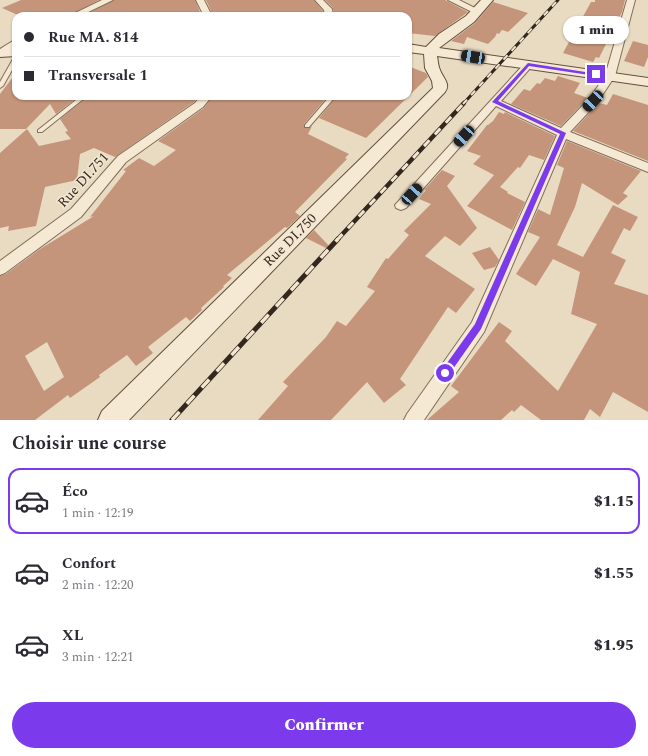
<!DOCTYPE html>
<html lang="fr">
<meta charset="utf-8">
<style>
body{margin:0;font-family:Spectral,serif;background:#f2f2f3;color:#2b2b33;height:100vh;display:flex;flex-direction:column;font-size:15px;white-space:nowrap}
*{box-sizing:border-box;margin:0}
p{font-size:13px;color:#7c7c81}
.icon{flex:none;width:22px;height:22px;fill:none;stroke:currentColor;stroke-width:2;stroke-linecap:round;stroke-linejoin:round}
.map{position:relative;height:420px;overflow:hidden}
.drawer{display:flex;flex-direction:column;background:#fff;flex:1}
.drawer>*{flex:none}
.guide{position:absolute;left:12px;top:12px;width:400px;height:88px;border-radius:12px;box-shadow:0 1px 3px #0004;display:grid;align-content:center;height:88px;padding:0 12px;background:#fff}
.end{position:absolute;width:18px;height:18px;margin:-9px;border:5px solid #7c3aed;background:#fff;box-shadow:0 0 0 2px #fff}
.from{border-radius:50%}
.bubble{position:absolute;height:28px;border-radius:14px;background:#fff;box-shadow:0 1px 3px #0004;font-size:13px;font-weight:800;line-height:28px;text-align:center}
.car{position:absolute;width:12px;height:24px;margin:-12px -6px;border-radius:5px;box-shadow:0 0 3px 1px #0007;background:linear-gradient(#222 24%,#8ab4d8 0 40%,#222 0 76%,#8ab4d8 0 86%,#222 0)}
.guide b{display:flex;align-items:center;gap:14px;height:38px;font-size:15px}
.guide b+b{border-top:1px solid #e1e1e2}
.guide i{width:10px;height:10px;background:#2b2b33}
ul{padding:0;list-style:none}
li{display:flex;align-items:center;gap:12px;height:66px;margin:0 8px 6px;padding:0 4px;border:2px solid transparent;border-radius:12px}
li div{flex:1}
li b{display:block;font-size:15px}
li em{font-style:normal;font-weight:800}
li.active{border-color:#7c3aed}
li>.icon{width:36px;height:36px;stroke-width:1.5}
h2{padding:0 12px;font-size:18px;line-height:48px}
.action{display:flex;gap:8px;margin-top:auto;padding:8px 12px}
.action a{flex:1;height:46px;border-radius:24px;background:#7c3aed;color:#fff;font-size:16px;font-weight:800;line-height:46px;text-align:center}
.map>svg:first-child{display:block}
.building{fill:#c4957b;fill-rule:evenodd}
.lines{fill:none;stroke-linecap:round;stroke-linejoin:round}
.lane-casing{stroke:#816d5b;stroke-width:2}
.street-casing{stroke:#816d5b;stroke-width:2}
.secondary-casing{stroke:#634f3e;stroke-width:2}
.lane{fill:#f5e9d4;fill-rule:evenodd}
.street{fill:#f5e9d4;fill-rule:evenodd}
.secondary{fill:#f5e9d4;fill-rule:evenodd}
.rail-far2-casing{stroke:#33271e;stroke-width:3}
.rail-far1-casing{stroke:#33271e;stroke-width:4.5}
.rail-casing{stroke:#33271e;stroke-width:5}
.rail-far2{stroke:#f2e6d1;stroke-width:2;stroke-dasharray:6;stroke-linecap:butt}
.rail-far1{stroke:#f2e6d1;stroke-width:3;stroke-dasharray:8;stroke-linecap:butt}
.rail{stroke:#f2e6d1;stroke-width:3.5;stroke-dasharray:11;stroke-linecap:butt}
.route{fill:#7c3aed}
.labels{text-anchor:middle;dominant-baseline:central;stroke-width:3;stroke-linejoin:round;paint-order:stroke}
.street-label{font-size:14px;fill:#33271e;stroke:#f2e6d1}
</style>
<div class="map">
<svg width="648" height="420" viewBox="0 0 648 420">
<rect width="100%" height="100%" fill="#e9dbc2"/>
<g class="building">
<path d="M21,0H99L68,16H20L2,8Z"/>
<path d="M114,0H195L200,12V16H83Z"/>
<path d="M206,0H314L323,11V16H211V11Z"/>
<path d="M325,0H445L468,12L435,36L408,33V16H385L384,12H379L378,16H334L333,8Z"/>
<path d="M595,0H625L622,12L599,58L596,57L593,62L563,53L591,2H595Z"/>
<path d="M493,2L528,13L508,32L502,30L499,34L497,33L495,37L488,44L467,37L464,44L451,41L475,23Z"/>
<path d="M633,41L648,45V57L644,67L624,61Z"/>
<path d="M408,66L426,73L428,77L366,138L319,118L337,96H408Z"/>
<path d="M16,73V96L46,98L44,96H79L56,114L50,104L26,129H0V94Z"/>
<path d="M558,76L580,83L574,93L588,98L561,126L511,104L524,89L530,91L537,83L540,84L545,78L555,81Z"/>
<path d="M613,94L648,105V161L573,131L599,103L607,105Z"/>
<path d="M88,96H199L194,102L115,157L94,148L80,154L77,180L45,187L36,226L8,231L9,226L0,228V153L27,129L39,146L71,139L65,132L68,131L60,119Z"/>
<path d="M213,96H328L304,124V127L309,128L312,126L308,134L349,154L345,158L347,159L295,212L300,216L287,228L285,227L227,275L232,278L223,286L224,287L201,308L202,310L190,321L186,317L148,347L153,353L136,366L127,355L99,375L100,377L70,398L68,395L35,420H0V276L6,274L40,249L94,216L90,217L126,171L123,170L139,158L154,166L176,150L158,141L204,108ZM47,342L64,377L44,391L25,356Z"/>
<path d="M499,112L504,114L505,112L555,136L544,160L529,155L520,168L518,167L500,187L508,192L507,193L525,202L512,230L467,206L494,175L473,164L481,156L467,151L487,125H488L493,121Z"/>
<path d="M567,141L641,171L623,193L628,196L618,205L582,183L575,207L557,245L583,257L613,205L638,217L630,231L624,228L611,253L626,260L614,284L648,295V412L613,392L600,417L590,409L584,420H541L521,405L514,412L512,410L501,420H427L459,392L451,386L499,322L512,331L505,341L558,391L597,324L571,314L580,272L553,259L536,286L516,274L540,237L528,232L538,209L550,215L564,168L557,165Z"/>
<path d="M442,170L455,176L447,186L477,228L460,246L445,236L425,256L475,289L456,313L448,307L400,379L406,385L384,403L367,382L331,420H258L288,386L283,382L326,337L337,321L346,326L375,291L367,287L386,258L388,259L409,235L404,231L431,204L419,199L426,190H424Z"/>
<path d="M314,230L331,248L330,250L306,238Z"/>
<path d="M490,247L499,260L495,267L484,270L472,253Z"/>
</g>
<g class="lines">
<defs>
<g id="lane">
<path d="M380,13H384L383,16H379Z"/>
<path d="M16,57V63L3,86L0,88V82L13,59Z"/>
<path d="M81,96H87L42,132H38V130Z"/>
<path d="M330,96H336L309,127H305V125Z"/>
</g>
<g id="street">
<path d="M102,0H113L80,16H69Z"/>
<path d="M196,0H204L210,12L209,16H201L202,12Z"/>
<path d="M315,0H323L332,9L333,16H325L324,10Z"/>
<path d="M448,0H459L481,11L477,13H474Z"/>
<path d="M627,0H635L615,76L597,103L570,132L648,163V172L566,139L484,332L424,420H404L407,414L472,322L557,135L496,106L406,208L401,210L396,208L395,205L525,63H531L533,65L501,101L561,128L589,99L605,76Z"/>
<path d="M16,39V46L0,56V49Z"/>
<path d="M201,96H212L203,107L126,162L81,217L5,273L0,275V261L71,209L118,156L195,103Z"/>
</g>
<g id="secondary">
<path d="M481,0H493L474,22L439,48L648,78V86L437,56C438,61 438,66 440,70C443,78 451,84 445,92L129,420H98L102,411L433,88L432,81L425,68L424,54L408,52V44L426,47L439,34L466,16Z"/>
<path d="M16,48V56L0,57V49Z"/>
</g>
</defs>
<use href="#lane" class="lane-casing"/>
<use href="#street" class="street-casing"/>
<use href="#secondary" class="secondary-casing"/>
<use href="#lane" class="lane"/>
<use href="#street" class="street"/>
<use href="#secondary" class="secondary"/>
<defs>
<path id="rail-far2" d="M463,104L558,0"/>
<path id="rail-far1" d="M337,240L464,103"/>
<path id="rail" d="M172,420L338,239"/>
</defs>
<use href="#rail-far2" class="rail-far2-casing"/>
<use href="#rail-far1" class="rail-far1-casing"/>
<use href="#rail" class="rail-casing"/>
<use href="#rail-far2" class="rail-far2"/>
<use href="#rail-far1" class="rail-far1"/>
<use href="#rail" class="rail"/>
</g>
<path class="route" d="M528,63L598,74L596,76L529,66L498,101L566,133L481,329L448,376L445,378L442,376L441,373L442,370L475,324L560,134L492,102Z"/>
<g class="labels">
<g class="street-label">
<text transform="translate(83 180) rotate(-48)">Rue DI.751</text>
<text transform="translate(290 240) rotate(-45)">Rue DI.750</text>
</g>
</g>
</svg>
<i class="end from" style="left:445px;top:373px"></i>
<i class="end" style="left:596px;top:74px"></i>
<div class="bubble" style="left:563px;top:16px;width:66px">1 min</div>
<i class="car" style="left:473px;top:57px;rotate:279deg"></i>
<i class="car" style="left:593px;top:101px;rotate:223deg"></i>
<i class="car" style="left:464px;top:136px;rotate:222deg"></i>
<i class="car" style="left:412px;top:194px;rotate:42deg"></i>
<div class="guide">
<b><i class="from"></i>Rue MA. 814</b>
<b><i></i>Transversale 1</b>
</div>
</div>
<section class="drawer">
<h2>Choisir une course</h2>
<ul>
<li class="active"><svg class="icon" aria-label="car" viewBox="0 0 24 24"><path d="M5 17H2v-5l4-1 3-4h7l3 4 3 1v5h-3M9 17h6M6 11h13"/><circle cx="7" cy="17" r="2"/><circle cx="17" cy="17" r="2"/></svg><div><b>Éco</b><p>1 min · 12:19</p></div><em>$1.15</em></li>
<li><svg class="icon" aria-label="car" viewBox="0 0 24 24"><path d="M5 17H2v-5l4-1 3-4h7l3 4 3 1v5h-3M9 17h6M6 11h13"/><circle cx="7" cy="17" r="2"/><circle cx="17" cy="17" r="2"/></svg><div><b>Confort</b><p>2 min · 12:20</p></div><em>$1.55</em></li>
<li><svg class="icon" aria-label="car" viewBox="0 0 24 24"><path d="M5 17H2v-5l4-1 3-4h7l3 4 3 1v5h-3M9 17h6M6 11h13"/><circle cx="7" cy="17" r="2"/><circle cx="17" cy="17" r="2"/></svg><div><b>XL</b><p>3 min · 12:21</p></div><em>$1.95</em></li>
</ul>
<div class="action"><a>Confirmer</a></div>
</section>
